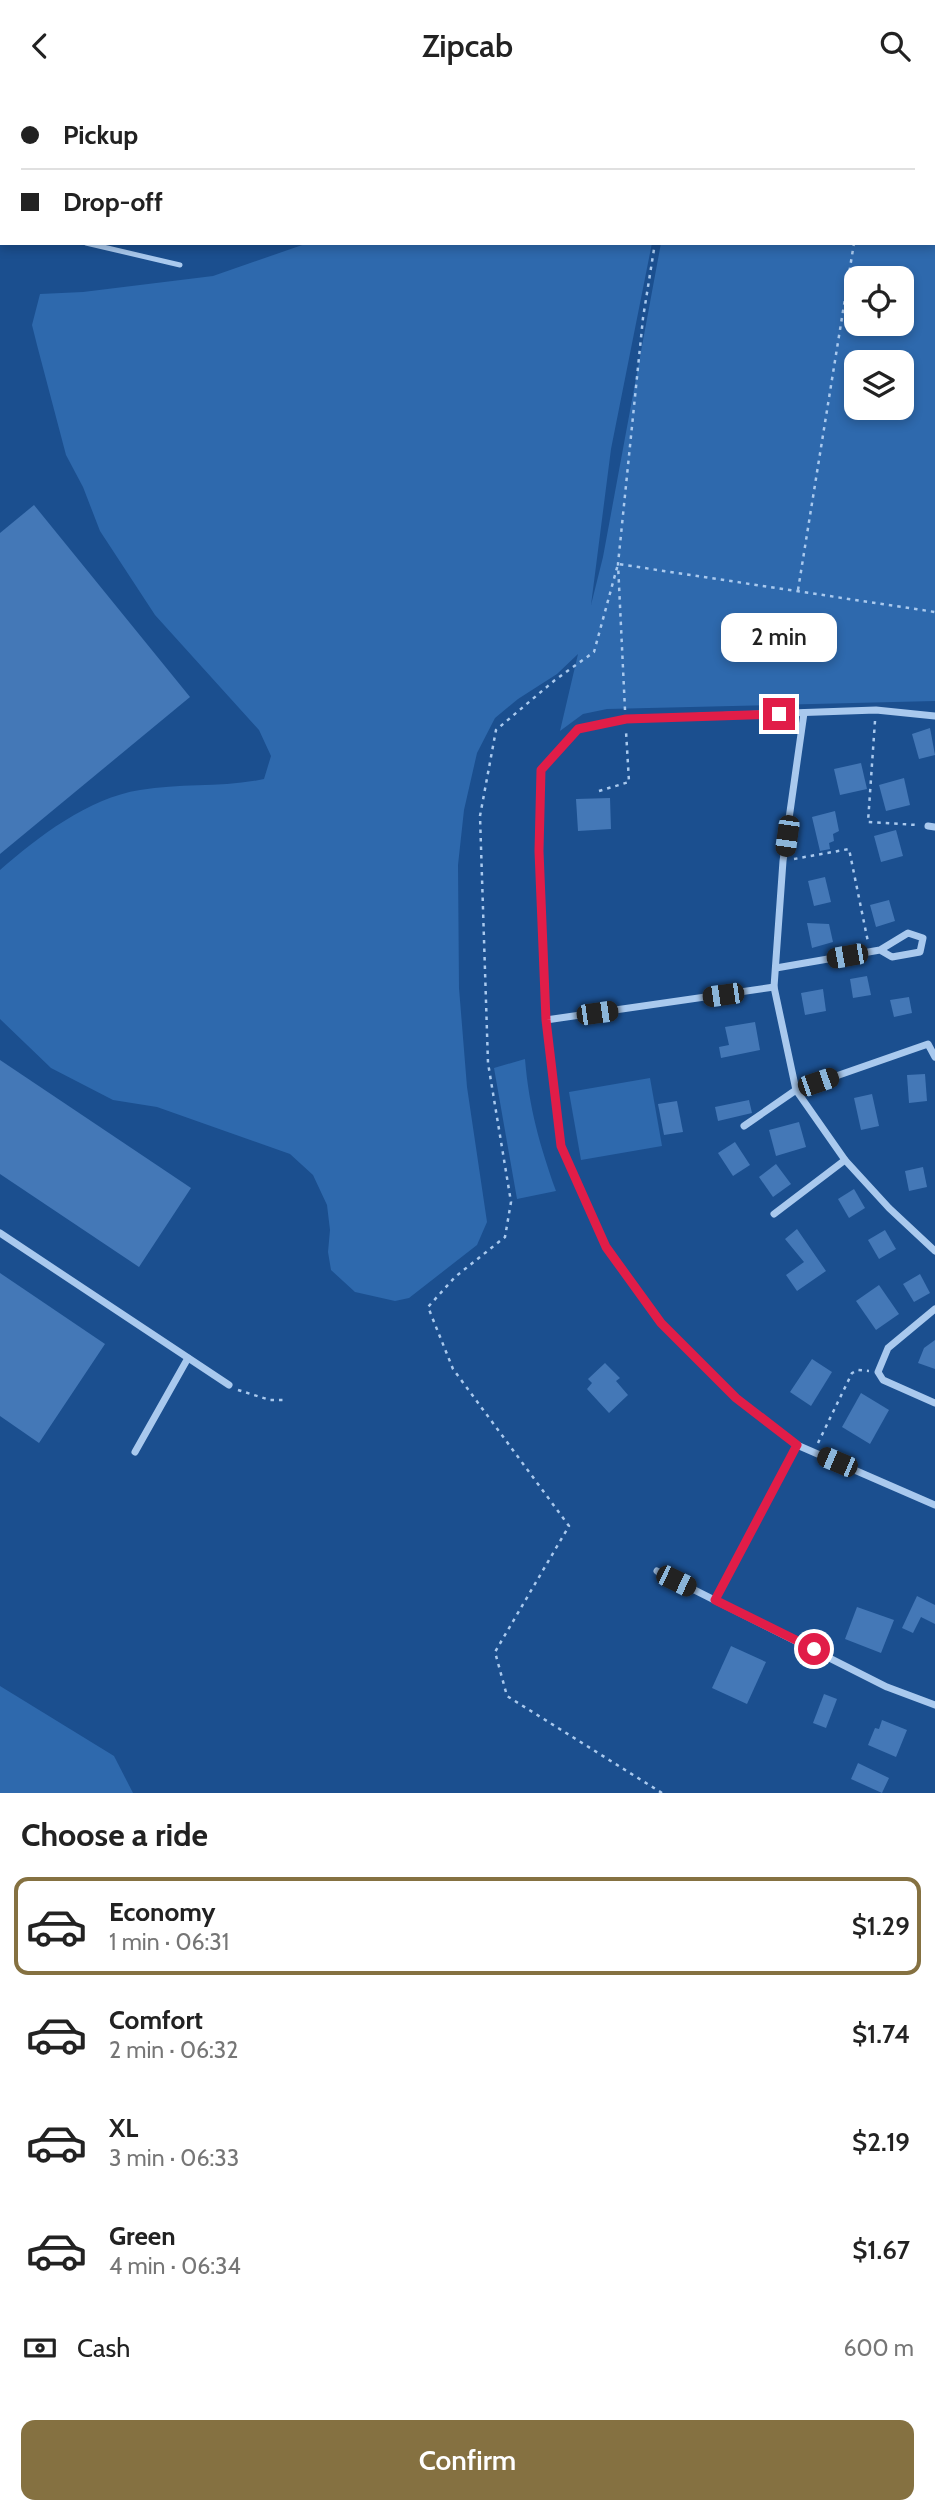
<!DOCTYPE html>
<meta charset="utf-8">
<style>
body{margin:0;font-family:Cabin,sans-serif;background:#f6f6f6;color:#222;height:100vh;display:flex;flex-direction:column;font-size:26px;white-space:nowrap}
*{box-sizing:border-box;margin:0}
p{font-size:23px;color:#767676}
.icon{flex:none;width:38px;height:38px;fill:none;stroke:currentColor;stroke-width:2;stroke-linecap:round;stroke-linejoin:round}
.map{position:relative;height:1702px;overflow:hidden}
.side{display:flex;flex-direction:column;background:#fff;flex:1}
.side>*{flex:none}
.top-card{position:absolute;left:0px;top:0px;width:936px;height:154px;box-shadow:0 4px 10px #0003;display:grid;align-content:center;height:154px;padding:0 21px;background:#fff}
.tools{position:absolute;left:844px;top:175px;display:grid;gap:14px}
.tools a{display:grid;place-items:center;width:70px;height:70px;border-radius:14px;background:#fff;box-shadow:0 4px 10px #0003;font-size:35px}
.end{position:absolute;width:32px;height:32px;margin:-16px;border:9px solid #e11d48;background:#fff;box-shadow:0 0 0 4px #fff}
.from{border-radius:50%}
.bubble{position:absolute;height:49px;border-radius:14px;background:#fff;box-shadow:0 4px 10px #0003;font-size:23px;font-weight:600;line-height:49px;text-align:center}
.car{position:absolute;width:21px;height:42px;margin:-21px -10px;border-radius:9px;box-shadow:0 0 5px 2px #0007;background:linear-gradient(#222 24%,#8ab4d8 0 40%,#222 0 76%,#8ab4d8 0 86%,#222 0)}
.top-card b{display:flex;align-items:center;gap:24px;height:66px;font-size:26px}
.top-card b+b{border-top:2px solid #e0e0e0}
.top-card i{width:18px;height:18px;background:#222}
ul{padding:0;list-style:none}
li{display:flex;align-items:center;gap:21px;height:98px;margin:0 14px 10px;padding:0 7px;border:4px solid transparent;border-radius:14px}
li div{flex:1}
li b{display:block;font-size:26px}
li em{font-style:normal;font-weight:600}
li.active{border-color:#857141}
li>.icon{width:63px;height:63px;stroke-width:1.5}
h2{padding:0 21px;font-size:32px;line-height:84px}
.pay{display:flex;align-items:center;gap:18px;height:77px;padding:0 21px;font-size:26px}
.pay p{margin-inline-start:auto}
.action{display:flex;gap:14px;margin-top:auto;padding:14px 21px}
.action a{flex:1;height:80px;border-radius:14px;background:#857141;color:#fff;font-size:28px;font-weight:600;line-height:80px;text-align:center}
header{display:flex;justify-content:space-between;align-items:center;height:91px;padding:0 21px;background:#fff;font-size:32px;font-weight:600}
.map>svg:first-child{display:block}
.green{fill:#2e69ad;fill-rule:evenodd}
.building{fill:#4478b7}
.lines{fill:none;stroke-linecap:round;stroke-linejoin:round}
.path{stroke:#a9c9ee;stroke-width:2.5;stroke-dasharray:3.5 5;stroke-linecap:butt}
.lane{stroke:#a9c9ee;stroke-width:5}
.street{stroke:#a9c9ee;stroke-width:7}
.route{stroke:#e11d48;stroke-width:9}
</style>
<header><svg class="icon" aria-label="back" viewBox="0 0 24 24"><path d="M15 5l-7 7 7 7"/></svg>Zipcab<svg class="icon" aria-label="search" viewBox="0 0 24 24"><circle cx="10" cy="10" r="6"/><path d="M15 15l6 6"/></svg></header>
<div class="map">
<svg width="935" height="1702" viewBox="0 0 935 1702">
<rect width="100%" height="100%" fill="#1b4f8f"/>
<g class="green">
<path d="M690,0H935V610L607,618L583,623L560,640L578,563L557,583L518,608L495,627L477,662L464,719L458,774L459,897L467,996L487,1131L477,1154L409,1207L395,1210L355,1201L331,1179L328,1161L330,1139L327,1114L313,1084L290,1063L157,1016L113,1009L51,977L0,928V779C38,746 88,707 140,699C181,692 223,697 264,688L271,665L259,639L155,524L100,440L83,396L66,364L37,254L32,234L40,203L83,201L213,185L308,152H652L611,358L591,514L603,466L661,152H934V2ZM856,187H901V233H856ZM856,271H901V317H856Z"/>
<path d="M525,968C529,1017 540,1055 556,1100L517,1108L494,977Z"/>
<path d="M650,987L662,1055L581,1069L569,1001Z"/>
<path d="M0,1595L114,1665L133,1702H0Z"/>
</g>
<g class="building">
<path d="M34,414L190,606L0,763V442Z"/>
<path d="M930,637L935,664L919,668L912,643Z"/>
<path d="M861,672L867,698L840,704L834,678Z"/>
<path d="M904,687L910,714L886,720L879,694Z"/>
<path d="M610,707L611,738L578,740L576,708Z"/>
<path d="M835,720L839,740L833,743L834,750L829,752L830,758L820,760L812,726Z"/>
<path d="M896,739L903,765L881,771L874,745Z"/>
<path d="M825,786L831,811L814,815L808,790Z"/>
<path d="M889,809L895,830L876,836L870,814Z"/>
<path d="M807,832L829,833L833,851L812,857Z"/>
<path d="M867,885L871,904L853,907L850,888Z"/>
<path d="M823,898L826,920L805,924L801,902Z"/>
<path d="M909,906L912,922L894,926L890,909Z"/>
<path d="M755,931L760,959L721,967L719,956L729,954L725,936Z"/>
<path d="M0,969L191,1097L139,1176L0,1083Z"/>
<path d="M925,983L927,1010L909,1012L907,984Z"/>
<path d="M872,1003L879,1035L861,1039L854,1007Z"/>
<path d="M749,1009L752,1022L718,1030L715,1016Z"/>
<path d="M677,1010L683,1041L664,1044L658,1013Z"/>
<path d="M799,1031L806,1056L776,1065L769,1039Z"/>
<path d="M735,1051L750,1074L733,1085L718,1062Z"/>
<path d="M776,1073L791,1093L773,1106L759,1086Z"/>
<path d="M923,1076L927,1096L909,1100L905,1080Z"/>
<path d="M854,1098L865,1117L849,1127L838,1108Z"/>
<path d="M797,1138L826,1180L797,1200L786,1184L804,1171L785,1148Z"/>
<path d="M885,1139L896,1158L879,1168L868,1149Z"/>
<path d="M0,1182L105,1253L39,1352L0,1325Z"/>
<path d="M920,1183L930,1202L914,1211L903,1193Z"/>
<path d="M879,1194L899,1223L876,1239L856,1210Z"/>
<path d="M935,1249V1278L918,1272L924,1257Z"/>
<path d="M812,1268L832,1281L811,1315L790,1301Z"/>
<path d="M605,1272L620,1287L616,1290L628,1304L609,1322L587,1298L592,1292L588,1288Z"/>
<path d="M861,1302L889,1319L870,1353L842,1336Z"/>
<path d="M917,1505L935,1514V1533L921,1526L913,1542L902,1537Z"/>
<path d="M857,1516L894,1529L881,1562L845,1548Z"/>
<path d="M731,1555L766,1571L747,1613L712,1597Z"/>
<path d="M824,1603L837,1608L826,1637L813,1632Z"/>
<path d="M882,1629L907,1639L896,1666L868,1654L875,1637L879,1638Z"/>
<path d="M858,1672L889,1687L882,1702L851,1688Z"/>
</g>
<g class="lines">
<g class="path">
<path d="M714,2L715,0"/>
<path d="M934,135H935"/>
<path d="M798,499L854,152"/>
<path d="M625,619L618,473L643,227L655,152"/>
<path d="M875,630L868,731L917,734"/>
<path d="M599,700L629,691L626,640"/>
<path d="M794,768L849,758L868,851"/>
<path d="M238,1299L270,1309H283"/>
<path d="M818,1352L852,1282L858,1279L869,1280"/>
<path d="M662,1702L507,1605L495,1561L569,1435L453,1278L428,1216L455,1186L505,1146L511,1111L488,972L480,725L496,639L555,589L594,561L618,473L935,521"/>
</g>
<g class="lane">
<path d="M0,10L2,11"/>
<path d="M86,152L180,174"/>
</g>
<g class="street">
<path d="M101,0L108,2"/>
<path d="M281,2V0"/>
<path d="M804,622L783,770L774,896L796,999L845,1069L889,1117L935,1160"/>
<path d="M935,625L876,619L626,628L578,638L541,679L539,760L546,929L561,1055L606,1156L661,1232L736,1307L797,1354L935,1414"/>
<path d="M928,735L935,736"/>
<path d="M776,877L880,859L892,866L920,861L923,847L908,842L880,859"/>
<path d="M546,929L774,896"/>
<path d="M744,1035L796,999L928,953L935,966"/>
<path d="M774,1123L845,1069"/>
<path d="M0,1142L229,1294"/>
<path d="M935,1218L888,1257L878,1281L883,1289L935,1312"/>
<path d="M135,1361L188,1267"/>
<path d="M657,1480L887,1596L935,1614"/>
<path d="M715,1509L797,1354"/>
</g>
</g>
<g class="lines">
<path class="route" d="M779,623L626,628L578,638L541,679L539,760L546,929L561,1055L606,1156L661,1232L736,1307L797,1354L715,1509L814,1558"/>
</g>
</svg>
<div class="tools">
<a><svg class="icon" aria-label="locate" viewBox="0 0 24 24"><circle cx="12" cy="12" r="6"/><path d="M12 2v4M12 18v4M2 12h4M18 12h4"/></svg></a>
<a><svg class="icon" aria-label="layers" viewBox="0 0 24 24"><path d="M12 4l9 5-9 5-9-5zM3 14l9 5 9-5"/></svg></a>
</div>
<i class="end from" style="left:814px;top:1558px"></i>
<i class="end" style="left:779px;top:623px"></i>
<div class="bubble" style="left:721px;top:522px;width:116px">2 min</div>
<i class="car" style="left:787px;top:745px;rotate:188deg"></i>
<i class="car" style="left:847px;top:865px;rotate:260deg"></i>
<i class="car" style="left:723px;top:904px;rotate:262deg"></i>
<i class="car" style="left:597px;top:922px;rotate:82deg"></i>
<i class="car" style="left:818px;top:991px;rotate:71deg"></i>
<i class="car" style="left:837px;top:1371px;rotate:293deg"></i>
<i class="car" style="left:676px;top:1490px;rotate:116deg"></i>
<div class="top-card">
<b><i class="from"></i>Pickup</b>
<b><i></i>Drop-off</b>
</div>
</div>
<section class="side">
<h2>Choose a ride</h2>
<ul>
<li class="active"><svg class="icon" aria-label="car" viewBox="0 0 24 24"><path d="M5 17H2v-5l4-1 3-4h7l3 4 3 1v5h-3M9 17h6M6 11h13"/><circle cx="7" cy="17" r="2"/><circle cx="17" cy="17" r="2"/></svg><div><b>Economy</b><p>1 min · 06:31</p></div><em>$1.29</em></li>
<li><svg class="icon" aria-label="car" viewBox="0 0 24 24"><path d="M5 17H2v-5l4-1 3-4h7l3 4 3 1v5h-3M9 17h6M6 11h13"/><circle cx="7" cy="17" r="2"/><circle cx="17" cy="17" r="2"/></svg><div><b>Comfort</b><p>2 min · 06:32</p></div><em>$1.74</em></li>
<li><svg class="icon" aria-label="car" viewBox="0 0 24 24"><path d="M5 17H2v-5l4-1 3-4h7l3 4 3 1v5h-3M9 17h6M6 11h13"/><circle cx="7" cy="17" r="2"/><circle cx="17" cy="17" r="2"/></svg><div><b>XL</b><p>3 min · 06:33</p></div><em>$2.19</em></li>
<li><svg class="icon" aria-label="car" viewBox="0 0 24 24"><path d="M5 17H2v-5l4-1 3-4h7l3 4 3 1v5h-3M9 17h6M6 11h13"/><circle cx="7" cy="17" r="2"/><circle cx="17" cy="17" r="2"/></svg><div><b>Green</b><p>4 min · 06:34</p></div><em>$1.67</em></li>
</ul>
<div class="pay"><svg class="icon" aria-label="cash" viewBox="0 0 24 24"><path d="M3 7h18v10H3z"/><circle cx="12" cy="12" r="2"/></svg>Cash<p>600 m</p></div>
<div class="action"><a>Confirm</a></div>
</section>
